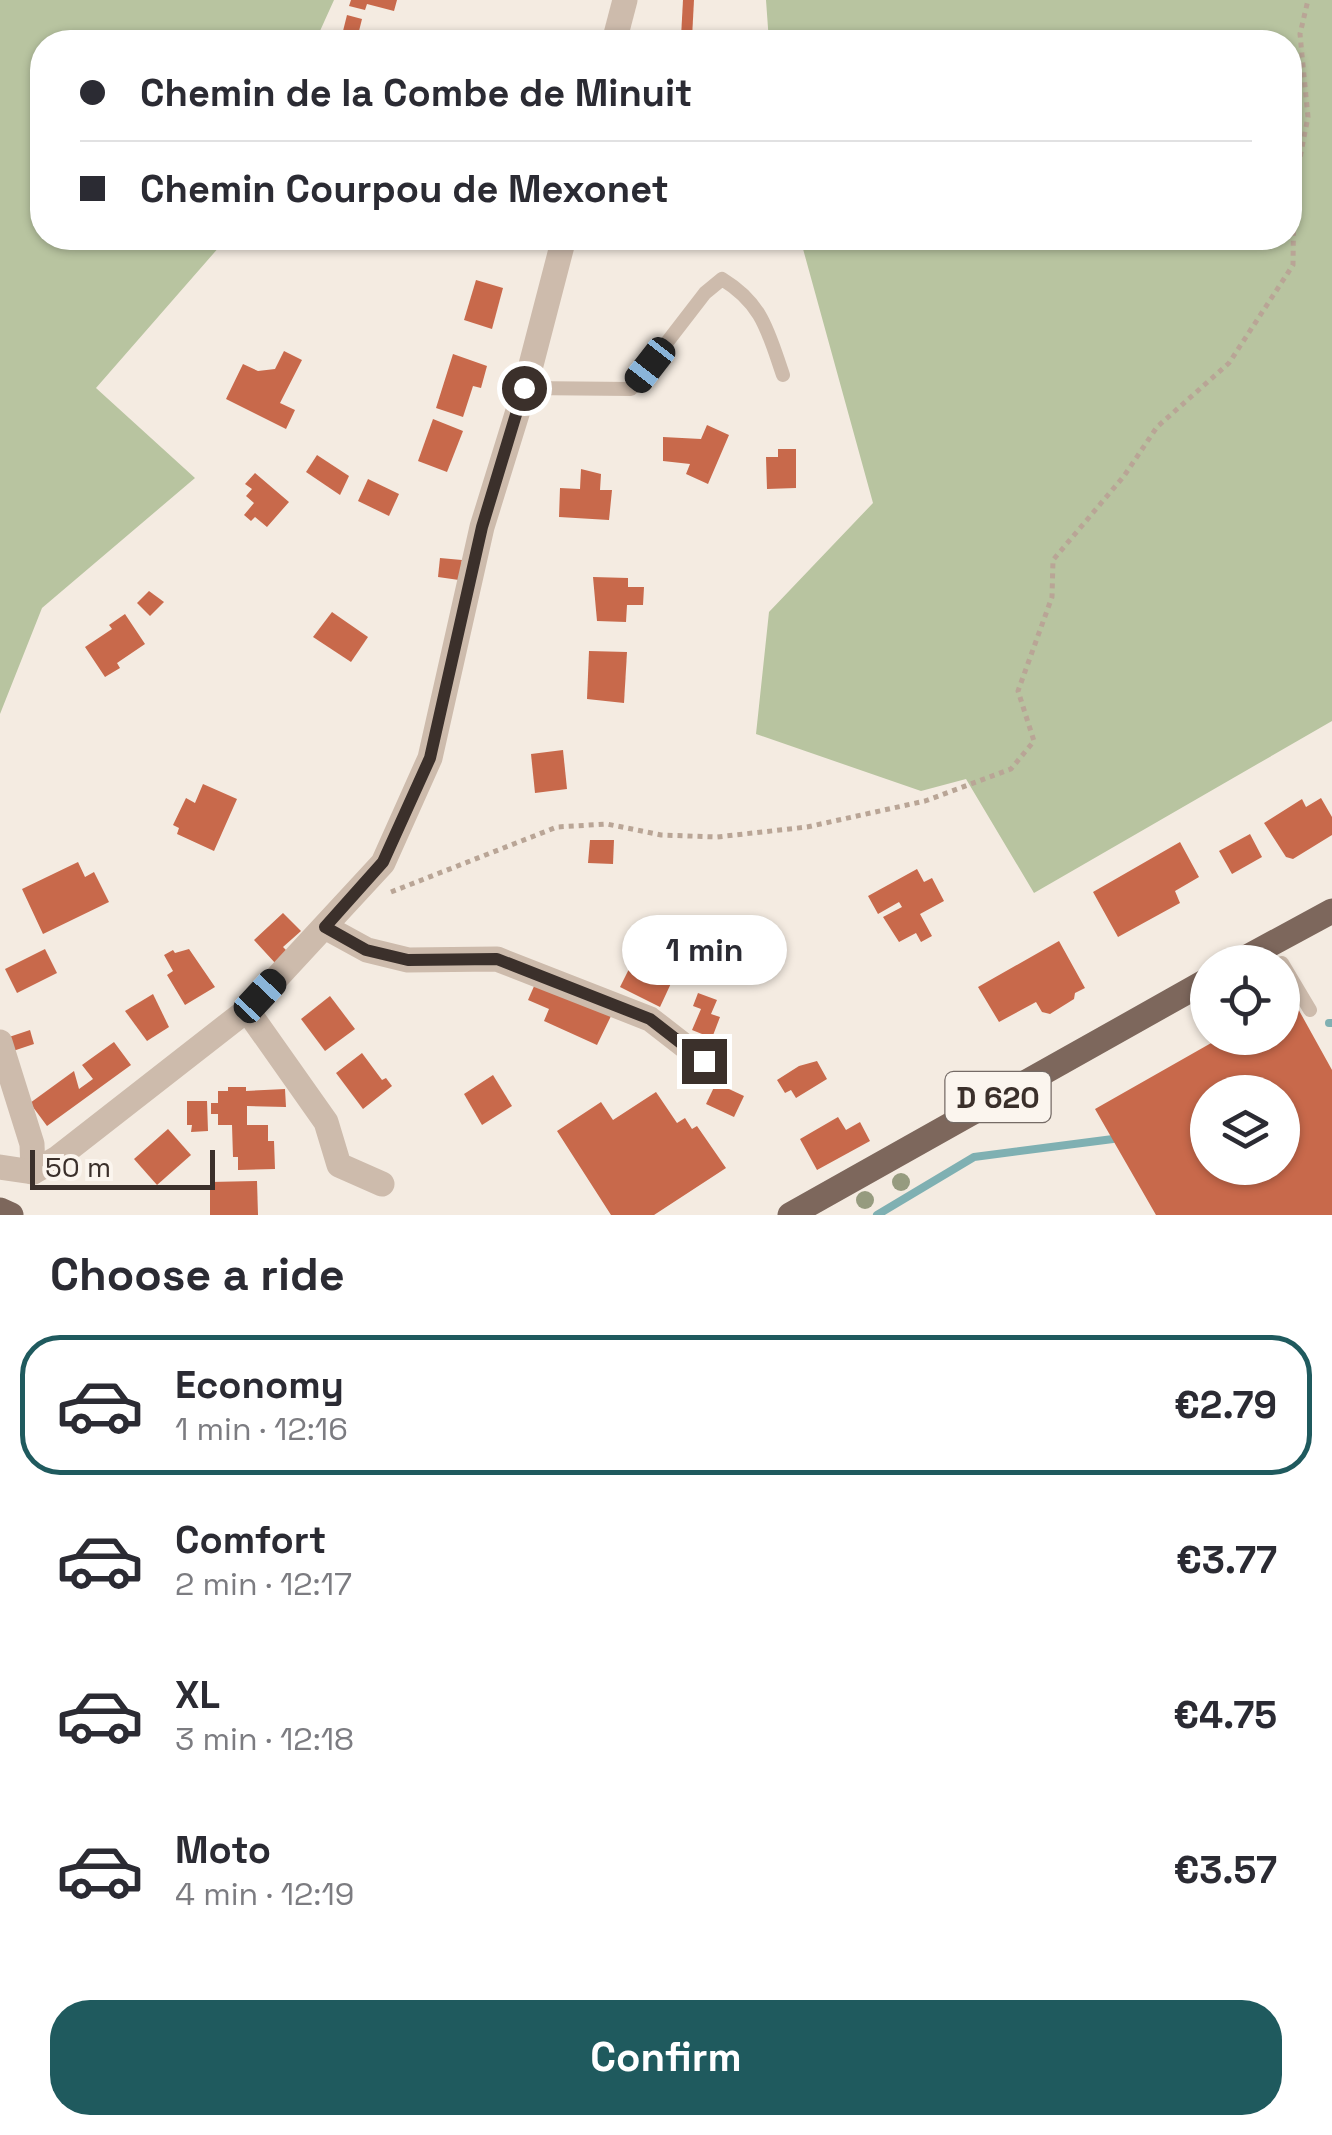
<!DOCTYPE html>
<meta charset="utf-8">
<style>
body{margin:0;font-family:"Space Grotesk",sans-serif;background:#f7f7f7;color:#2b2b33;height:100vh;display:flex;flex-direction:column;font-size:38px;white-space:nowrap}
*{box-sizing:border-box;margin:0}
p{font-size:32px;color:#7c7c81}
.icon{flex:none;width:55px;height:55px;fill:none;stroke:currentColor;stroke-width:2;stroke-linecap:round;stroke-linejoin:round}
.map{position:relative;height:1215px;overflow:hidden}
.details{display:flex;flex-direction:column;background:#fff;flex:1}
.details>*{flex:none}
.guide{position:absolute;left:30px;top:30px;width:1272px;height:220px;border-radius:40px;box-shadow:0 2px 8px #0004;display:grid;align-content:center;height:220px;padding:0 50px;background:#fff}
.buttons{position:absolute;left:1190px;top:945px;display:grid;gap:20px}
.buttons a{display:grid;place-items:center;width:110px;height:110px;border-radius:50%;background:#fff;box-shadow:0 2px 8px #0004;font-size:50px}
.scale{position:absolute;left:30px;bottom:25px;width:185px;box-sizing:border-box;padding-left:10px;border:5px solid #3b302b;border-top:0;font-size:28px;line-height:35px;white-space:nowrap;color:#3b302b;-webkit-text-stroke:8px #fbf5ee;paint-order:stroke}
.end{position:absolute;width:45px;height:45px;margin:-22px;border:12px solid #3b302b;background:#fff;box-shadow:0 0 0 5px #fff}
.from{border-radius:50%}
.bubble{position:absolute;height:70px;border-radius:35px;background:#fff;box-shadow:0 2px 8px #0004;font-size:32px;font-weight:600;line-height:70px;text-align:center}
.car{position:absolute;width:30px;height:60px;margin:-30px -15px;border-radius:12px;box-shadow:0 0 8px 2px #0007;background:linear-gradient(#222 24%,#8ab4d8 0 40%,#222 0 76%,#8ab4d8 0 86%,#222 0)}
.guide b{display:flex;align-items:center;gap:35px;height:95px;font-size:38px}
.guide b+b{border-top:2px solid #e1e1e2}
.guide i{width:25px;height:25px;background:#2b2b33}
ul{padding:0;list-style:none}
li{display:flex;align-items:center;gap:30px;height:140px;margin:0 20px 15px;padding:0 30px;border:5px solid transparent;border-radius:40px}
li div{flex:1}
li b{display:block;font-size:38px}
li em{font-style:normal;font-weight:600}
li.on{border-color:#1f5a5e}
li>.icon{width:90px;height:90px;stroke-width:1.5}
h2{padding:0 50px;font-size:45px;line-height:120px}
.cta{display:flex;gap:20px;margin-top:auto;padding:20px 50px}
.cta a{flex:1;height:115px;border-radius:40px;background:#1f5a5e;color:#fff;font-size:40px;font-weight:600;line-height:115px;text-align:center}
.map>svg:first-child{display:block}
.green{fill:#b8c4a0}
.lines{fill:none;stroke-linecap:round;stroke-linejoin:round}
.stream{stroke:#7fb0b2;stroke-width:8}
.building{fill:#c8694b;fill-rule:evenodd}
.path{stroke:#b9a596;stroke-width:5;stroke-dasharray:5 5;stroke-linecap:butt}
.lane{stroke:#cdbbac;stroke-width:14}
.street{stroke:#cdbbac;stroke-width:25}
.primary{stroke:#7d675c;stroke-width:25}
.tree{fill:#969b7f}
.route{stroke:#3b302b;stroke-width:12}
.labels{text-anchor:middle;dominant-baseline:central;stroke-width:10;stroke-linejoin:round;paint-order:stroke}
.shield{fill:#fbf5ee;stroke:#756b66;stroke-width:2.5}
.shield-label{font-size:30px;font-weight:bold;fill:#3b302b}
</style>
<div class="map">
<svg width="1332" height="1215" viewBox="0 0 1332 1215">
<rect width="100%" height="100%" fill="#f4ebe1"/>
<g class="green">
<path d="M0,0H334L315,42H42V238H227L96,388L195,478L42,608L0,714Z"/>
<path d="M766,0H1332V721L1034,893L966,779L921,791L756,734L769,612L873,503L800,238H1290V42H769Z"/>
</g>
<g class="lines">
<g class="stream">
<path d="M1329,1023H1332"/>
<path d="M877,1215L974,1157L1113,1139"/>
</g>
</g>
<g class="building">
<path d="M351,0H397L394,11L367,4L365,10L349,6Z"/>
<path d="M683,0H694L692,38L681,37Z"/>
<path d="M347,15L362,19L358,35L343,31Z"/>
<path d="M476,280L503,288L492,329L464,320Z"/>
<path d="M284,351L302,360L280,403L295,410L286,429L226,399L243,364L258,371L275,369Z"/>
<path d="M453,354L487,366L481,388L473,386L463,417L436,408Z"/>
<path d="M433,419L463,431L447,472L418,461Z"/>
<path d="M707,425L729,435L708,484L686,474L690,464L663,461V437L701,439Z"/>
<path d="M778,449H796V488L767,489L766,457H778Z"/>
<path d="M317,455L349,476L340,495L306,472Z"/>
<path d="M581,469L601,474L600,490H612L609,520L559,517L560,488L580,489Z"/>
<path d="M255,473L289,502L267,527L255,517L251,521L244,515L254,503L246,496L252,489L245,484Z"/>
<path d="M368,479L399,494L389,516L358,501Z"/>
<path d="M440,558L462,560L459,580L438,577Z"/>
<path d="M593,577L628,578V587H644L643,605H627L626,622L597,621Z"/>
<path d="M149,591L164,602L150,616L137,603Z"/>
<path d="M332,612L368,637L351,662L313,637Z"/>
<path d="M125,614L145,644L117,663L120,668L105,677L85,647L112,629L109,625Z"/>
<path d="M589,651L627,652L624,703L587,699Z"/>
<path d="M563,750L567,789L535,793L531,754Z"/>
<path d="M203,784L237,799L214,851L177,834L179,828L173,825L186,798L195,803Z"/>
<path d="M1321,798L1332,817V835L1293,859L1286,857L1264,823L1302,799L1306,807Z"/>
<path d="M1250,834L1262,857L1232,874L1219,851Z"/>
<path d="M590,840H614L613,864L588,863Z"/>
<path d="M1180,842L1199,877L1175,891L1180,903L1118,937L1093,892Z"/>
<path d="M78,862L85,877L94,872L109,902L43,934L22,889Z"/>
<path d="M917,869L924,882L932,878L944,901L920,914L932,936L921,942L916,933L899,942L883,917L902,907L899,902L878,914L868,896Z"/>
<path d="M283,913L301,931L283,947L288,952L276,964L254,940Z"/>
<path d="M1059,941L1085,988L1075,993L1074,999L1050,1014L1042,1012L1036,1002L999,1022L978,987Z"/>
<path d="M634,948L653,956L647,967L673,979L660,1007L620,987L633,961L629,958Z"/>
<path d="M45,949L57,973L17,993L5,969Z"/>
<path d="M189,949L215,987L185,1005L167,975L173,971L164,955L173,950L175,953Z"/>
<path d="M535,984L611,1016L597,1045L544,1021L549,1009L528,1000Z"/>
<path d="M698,993L717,1000L711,1014L720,1017L712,1038L692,1030L701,1009L693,1006Z"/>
<path d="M153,994L169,1027L147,1041L125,1011Z"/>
<path d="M330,996L355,1029L325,1051L301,1019Z"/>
<path d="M1291,996L1332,1070V1215H1156L1095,1109L1220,1038H1282V1001ZM1208,1092H1282V1168H1208Z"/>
<path d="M30,1030L34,1044L10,1052L6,1038Z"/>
<path d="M114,1042L131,1065L47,1126L30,1103L74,1071L79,1089L93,1079L82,1065Z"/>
<path d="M362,1053L382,1080L386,1078L392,1086L363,1109L336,1073Z"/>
<path d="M817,1061L827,1079L796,1098L791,1090L785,1093L777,1080L799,1066Z"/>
<path d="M493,1075L512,1106L482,1125L464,1094Z"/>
<path d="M716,1083L744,1096L734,1117L706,1104Z"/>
<path d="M228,1087H246V1091L285,1089L286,1107L247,1106V1125H268V1141H274L275,1169L238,1170V1157H233L232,1125H218V1114H211V1103H218V1091H228Z"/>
<path d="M656,1092L677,1123L685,1118L692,1129L697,1126L726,1168L654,1215H611L557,1131L601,1102L613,1120Z"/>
<path d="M187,1101H207L208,1131L191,1132L192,1125H187Z"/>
<path d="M838,1117L846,1130L860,1122L870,1141L817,1170L800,1139Z"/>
<path d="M168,1129L191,1155L157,1185L134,1159Z"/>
<path d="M257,1181L258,1215H210V1182Z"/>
</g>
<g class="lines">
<path class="path" d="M391,892L557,827L607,824L661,835L717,837L807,827L925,801L1011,769L1034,741L1018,691L1052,597L1053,560L1124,476L1157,427L1229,363L1293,265L1294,188L1308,117L1300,34L1308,0"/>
<g class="lane">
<path d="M525,388L631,389L705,293L722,279C763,304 768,332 783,375"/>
<path d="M1282,963L1310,1010"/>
</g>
<g class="street">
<path d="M614,42L625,0"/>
<path d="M325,927L367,950L408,960L497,959L650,1019L704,1061"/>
<path d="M247,1010L326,1122L339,1165L382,1184"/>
<path d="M0,1042L32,1144L33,1172"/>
<path d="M0,1167L33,1172L56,1159L247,1010L383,863L430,758L482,527L525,388L564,238"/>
</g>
<g class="primary">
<path d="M1238,962L1332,911"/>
<path d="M0,1210L11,1215"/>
<path d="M790,1215L1208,980"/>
</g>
</g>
<g class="tree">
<circle cx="901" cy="1182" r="9"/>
<circle cx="865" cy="1200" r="9"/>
</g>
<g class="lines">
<path class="route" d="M524,388L482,527L430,758L383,862L325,927L366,950L408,960L497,959L650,1019L704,1061"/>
</g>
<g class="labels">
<rect class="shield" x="945.5" y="1072" width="105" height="50" rx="8"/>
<g class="shield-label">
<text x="998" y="1097">D 620</text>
</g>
</g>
</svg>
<div class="buttons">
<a><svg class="icon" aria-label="locate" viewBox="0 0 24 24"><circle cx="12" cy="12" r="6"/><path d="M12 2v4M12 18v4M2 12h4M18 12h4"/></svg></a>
<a><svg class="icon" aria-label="layers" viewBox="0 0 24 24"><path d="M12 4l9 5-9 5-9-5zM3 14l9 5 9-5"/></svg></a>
</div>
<div class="scale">50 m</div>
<i class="end from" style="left:524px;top:388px"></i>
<i class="end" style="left:704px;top:1061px"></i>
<div class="bubble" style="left:622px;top:915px;width:165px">1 min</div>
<i class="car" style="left:650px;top:365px;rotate:218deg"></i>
<i class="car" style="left:260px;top:996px;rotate:43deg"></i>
<div class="guide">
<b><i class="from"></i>Chemin de la Combe de Minuit</b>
<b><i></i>Chemin Courpou de Mexonet</b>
</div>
</div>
<section class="details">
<h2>Choose a ride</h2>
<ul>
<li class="on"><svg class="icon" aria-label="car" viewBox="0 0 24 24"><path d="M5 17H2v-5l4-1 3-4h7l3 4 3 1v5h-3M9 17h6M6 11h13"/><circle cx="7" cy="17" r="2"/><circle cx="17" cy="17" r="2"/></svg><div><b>Economy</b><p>1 min · 12:16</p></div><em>€2.79</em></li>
<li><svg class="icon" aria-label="car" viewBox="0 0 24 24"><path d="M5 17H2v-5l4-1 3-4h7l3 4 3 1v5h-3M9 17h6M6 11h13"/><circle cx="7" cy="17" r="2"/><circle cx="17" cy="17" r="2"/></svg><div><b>Comfort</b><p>2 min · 12:17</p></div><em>€3.77</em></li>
<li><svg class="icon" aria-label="car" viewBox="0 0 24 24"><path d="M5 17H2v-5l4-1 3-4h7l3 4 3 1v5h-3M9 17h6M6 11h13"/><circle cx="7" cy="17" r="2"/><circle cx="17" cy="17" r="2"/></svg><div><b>XL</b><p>3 min · 12:18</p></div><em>€4.75</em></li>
<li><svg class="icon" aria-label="car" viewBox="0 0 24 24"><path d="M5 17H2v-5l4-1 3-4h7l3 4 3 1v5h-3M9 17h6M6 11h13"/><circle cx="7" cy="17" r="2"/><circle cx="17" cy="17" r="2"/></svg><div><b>Moto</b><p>4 min · 12:19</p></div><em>€3.57</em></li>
</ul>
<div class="cta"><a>Confirm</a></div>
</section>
